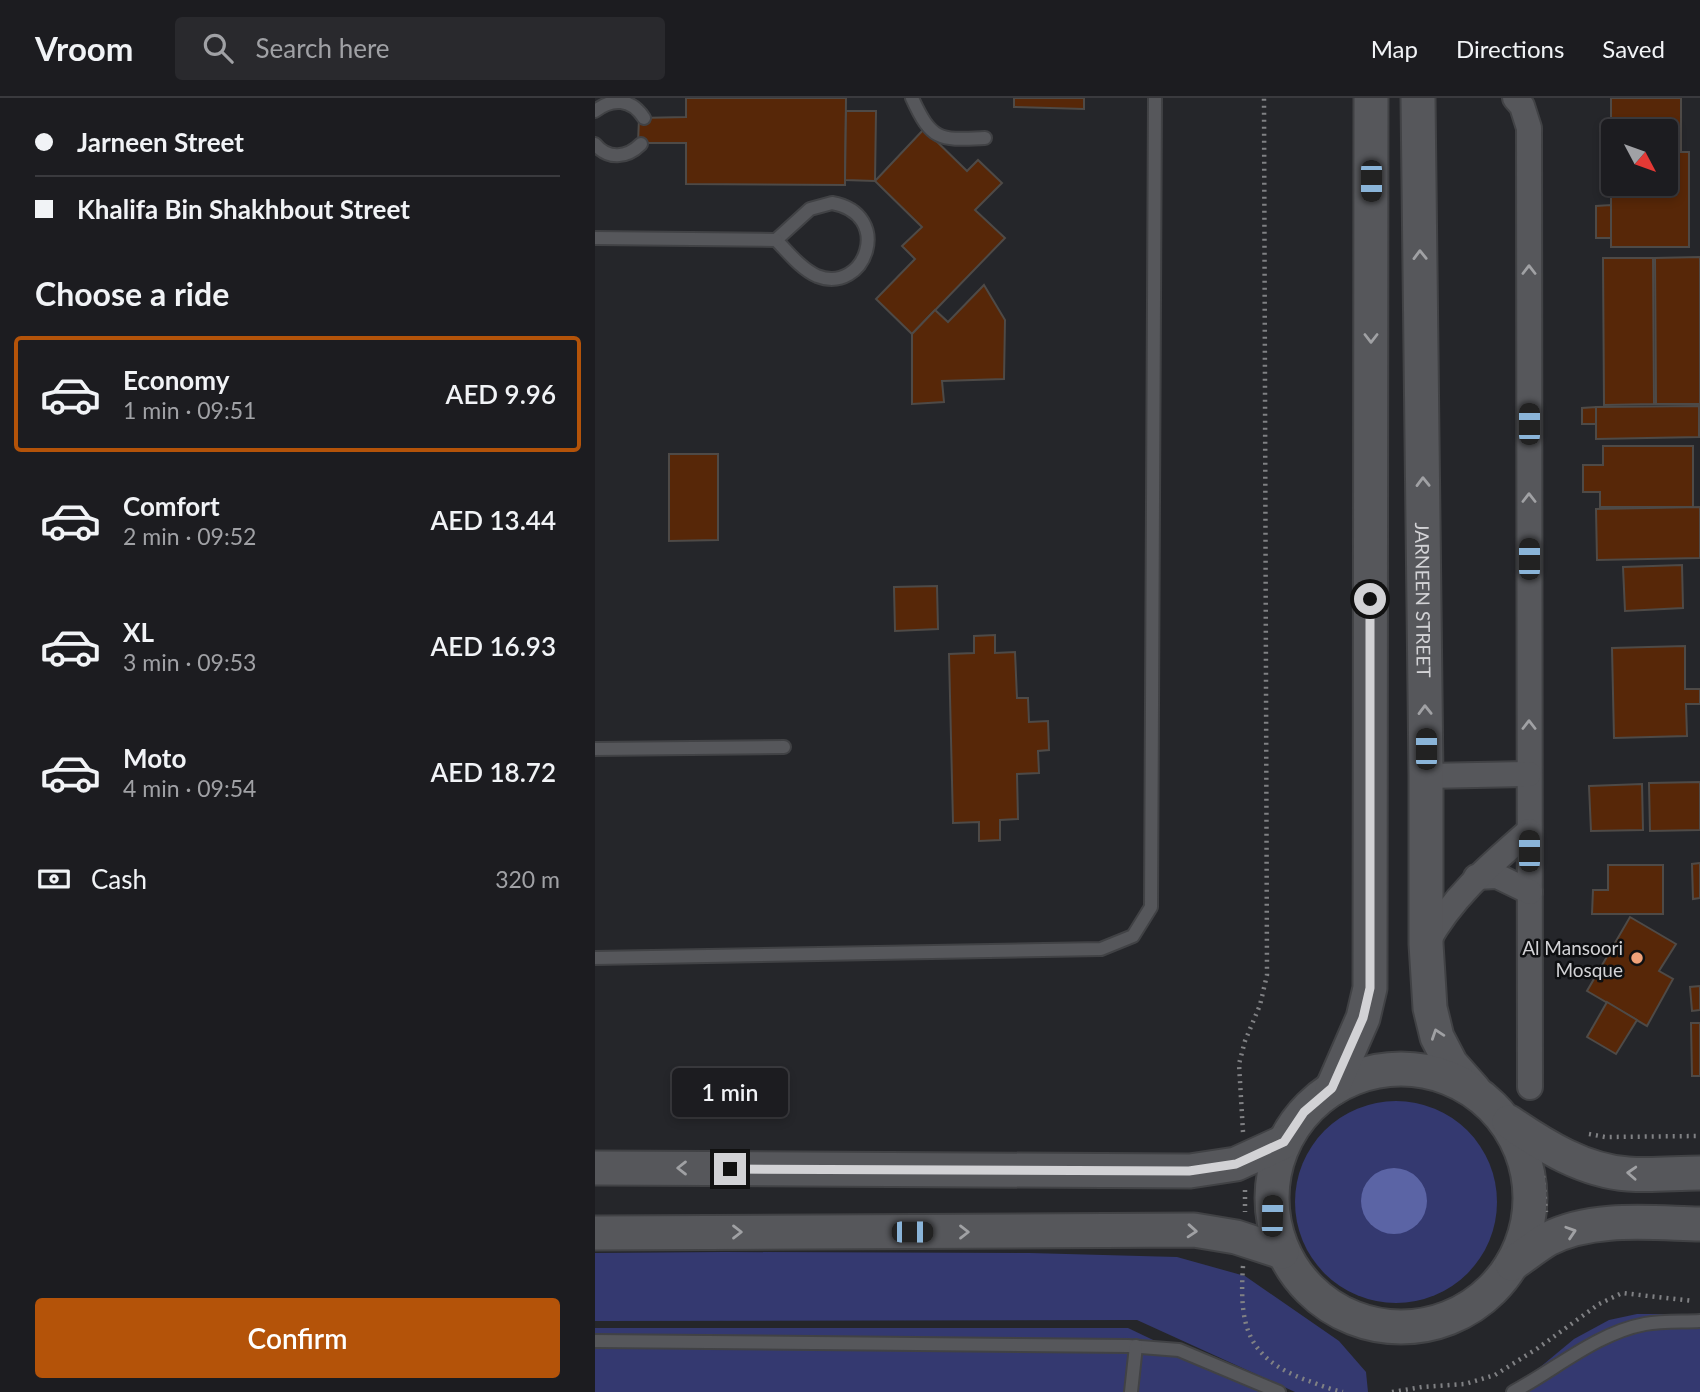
<!DOCTYPE html>
<meta charset="utf-8">
<style>
body{margin:0;font-family:Lato,sans-serif;background:#29292d;color:#f1f3f6;height:100vh;display:flex;flex-direction:column;font-size:26px;white-space:nowrap}
*{box-sizing:border-box;margin:0}
p{font-size:23px;color:#a0a1a5}
.icon{flex:none;width:38px;height:38px;fill:none;stroke:currentColor;stroke-width:2;stroke-linecap:round;stroke-linejoin:round}
.map{position:relative;flex:1;overflow:hidden}
.side{display:flex;flex-direction:column;background:#1c1c20;width:595px}
.side>*{flex:none}
.guide{display:grid;align-content:center;height:154px;padding:0 35px;background:#1c1c20}
.needle{width:46px;rotate:131deg}
.tools{position:absolute;left:1006px;top:21px;display:grid;gap:14px}
.tools a{display:grid;place-items:center;width:77px;height:77px;border-radius:7px;background:#1c1c20;box-shadow:0 4px 10px #0003,0 0 0 2px #3a3a3e;font-size:35px}
.end{position:absolute;width:32px;height:32px;margin:-16px;border:9px solid #d2d2d5;background:#111;box-shadow:0 0 0 4px #111}
.from{border-radius:50%}
.bubble{position:absolute;height:49px;border-radius:7px;background:#1c1c20;box-shadow:0 4px 10px #0003,0 0 0 2px #3a3a3e;font-size:23px;font-weight:600;line-height:49px;text-align:center}
.car{position:absolute;width:21px;height:42px;margin:-21px -10px;border-radius:9px;box-shadow:0 0 5px 2px #0007;background:linear-gradient(#222 24%,#8ab4d8 0 40%,#222 0 76%,#8ab4d8 0 86%,#222 0)}
.guide b{display:flex;align-items:center;gap:24px;height:66px;font-size:26px}
.guide b+b{border-top:2px solid #3a3a3e}
.guide i{width:18px;height:18px;background:#f1f3f6}
ul{padding:0;list-style:none}
li{display:flex;align-items:center;gap:21px;height:116px;margin:0 14px 10px;padding:0 21px;border:4px solid transparent;border-radius:7px}
li div{flex:1}
li b{display:block;font-size:26px}
li em{font-style:normal;font-weight:600}
li.on{border-color:#b45309}
li>.icon{width:63px;height:63px;stroke-width:1.5}
h2{padding:0 35px;font-size:32px;line-height:84px}
.pay{display:flex;align-items:center;gap:18px;height:77px;padding:0 35px;font-size:26px}
.pay p{margin-inline-start:auto}
.cta{display:flex;gap:14px;margin-top:auto;padding:14px 35px}
.cta a{flex:1;height:80px;border-radius:7px;background:#b45309;color:#fff;font-size:28px;font-weight:600;line-height:80px;text-align:center}
header{display:flex;align-items:center;gap:42px;box-sizing:border-box;height:98px;padding:0 35px;background:#1c1c20;border-bottom:2px solid #3a3a3e}
header strong{font-size:33px}
nav{display:flex;gap:38px;margin-inline-start:auto;font-size:24px}
.search{width:490px;height:63px;background:#29292d;display:flex;align-items:center;gap:18px;box-sizing:border-box;padding:0 24px;border-radius:7px;color:#a0a1a5;font-size:26px}
main{display:flex;flex:1;min-height:0}
.map>svg:first-child{display:block}
.green{fill:#343970}
.water{fill:#5b64a5}
.building{fill:#572708;stroke:#4e4a47;stroke-width:2;fill-rule:evenodd}
.lines{fill:none;stroke-linecap:round;stroke-linejoin:round}
.service-casing{stroke:#414245;stroke-width:16}
.minor-casing{stroke:#414245;stroke-width:28}
.secondary-casing{stroke:#414245;stroke-width:37}
.path{stroke:#808184;stroke-width:4.5;stroke-dasharray:2 5;stroke-linecap:butt}
.service{stroke:#56575b;stroke-width:12}
.minor{stroke:#56575b;stroke-width:24}
.secondary{stroke:#56575b;stroke-width:33}
.oneway{stroke:#a0a1a4}
.route{stroke:#d2d2d5;stroke-width:9}
.poi-dot{fill:#f0a279;stroke:#0e0f11;stroke-width:2.5}
.labels{text-anchor:middle;dominant-baseline:central;stroke-width:5;stroke-linejoin:round;paint-order:stroke}
.street-label{font-size:19px;fill:#d2d2d5;stroke:#0e0f11}
.poi-label{font-size:19px;fill:#d2d2d5;stroke:#0e0f11;text-anchor:end}
</style>
<header>
<strong>Vroom</strong>
<div class="search"><svg class="icon" aria-label="search" viewBox="0 0 24 24"><circle cx="10" cy="10" r="6"/><path d="M15 15l6 6"/></svg>Search here</div>
<nav><a>Map</a><a>Directions</a><a>Saved</a></nav>
</header>
<main>
<section class="side">
<div class="guide">
<b><i class="from"></i>Jarneen Street</b>
<b><i></i>Khalifa Bin Shakhbout Street</b>
</div>
<h2>Choose a ride</h2>
<ul>
<li class="on"><svg class="icon" aria-label="car" viewBox="0 0 24 24"><path d="M5 17H2v-5l4-1 3-4h7l3 4 3 1v5h-3M9 17h6M6 11h13"/><circle cx="7" cy="17" r="2"/><circle cx="17" cy="17" r="2"/></svg><div><b>Economy</b><p>1 min · 09:51</p></div><em>AED 9.96</em></li>
<li><svg class="icon" aria-label="car" viewBox="0 0 24 24"><path d="M5 17H2v-5l4-1 3-4h7l3 4 3 1v5h-3M9 17h6M6 11h13"/><circle cx="7" cy="17" r="2"/><circle cx="17" cy="17" r="2"/></svg><div><b>Comfort</b><p>2 min · 09:52</p></div><em>AED 13.44</em></li>
<li><svg class="icon" aria-label="car" viewBox="0 0 24 24"><path d="M5 17H2v-5l4-1 3-4h7l3 4 3 1v5h-3M9 17h6M6 11h13"/><circle cx="7" cy="17" r="2"/><circle cx="17" cy="17" r="2"/></svg><div><b>XL</b><p>3 min · 09:53</p></div><em>AED 16.93</em></li>
<li><svg class="icon" aria-label="car" viewBox="0 0 24 24"><path d="M5 17H2v-5l4-1 3-4h7l3 4 3 1v5h-3M9 17h6M6 11h13"/><circle cx="7" cy="17" r="2"/><circle cx="17" cy="17" r="2"/></svg><div><b>Moto</b><p>4 min · 09:54</p></div><em>AED 18.72</em></li>
</ul>
<div class="pay"><svg class="icon" aria-label="cash" viewBox="0 0 24 24"><path d="M3 7h18v10H3z"/><circle cx="12" cy="12" r="2"/></svg>Cash<p>320 m</p></div>
<div class="cta"><a>Confirm</a></div>
</section>
<div class="map">
<svg width="1105" height="1294" viewBox="0 0 1105 1294">
<rect width="100%" height="100%" fill="#25262a"/>
<g class="green">
<circle cx="801" cy="1104" r="101"/>
<path d="M130,1154L435,1155L582,1159L650,1178L744,1243L771,1274L773,1294H700L542,1222L0,1223V1155Z"/>
<path d="M1042,1216H1105V1294H915L979,1241L1014,1222Z"/>
<path d="M0,1230H533L667,1294H0Z"/>
</g>
<circle class="water" cx="799" cy="1103" r="33"/>
<g class="building">
<path d="M91,0H251L250,87L91,86V45H43L44,20L91,19Z"/>
<path d="M419,0H489V11L419,9Z"/>
<path d="M1016,0H1086V54H1094V149H1016ZM1018,33H1071V86H1018Z"/>
<path d="M251,13H281L280,83L250,82Z"/>
<path d="M329,31L372,73L383,62L407,85L380,112L410,140L317,236L281,201L320,161L307,148L327,129L280,83Z"/>
<path d="M1016,107V140H1001V108Z"/>
<path d="M1105,159V306H1061L1060,160Z"/>
<path d="M1008,160H1058L1059,306L1009,307Z"/>
<path d="M389,187L410,222L409,281L347,283L349,304L317,306V236L340,212L353,224Z"/>
<path d="M1104,308V339L1001,341V309Z"/>
<path d="M1001,309V326H987V310Z"/>
<path d="M1008,348H1098V409H1005V394H988V367H1008Z"/>
<path d="M74,356H123V442L74,443Z"/>
<path d="M1105,409V460L1002,462L1001,411Z"/>
<path d="M1087,467L1088,510L1030,513L1028,469Z"/>
<path d="M342,488L343,531L300,533L299,489Z"/>
<path d="M400,537V555L420,554L422,600H433L434,624L453,623L454,652L443,653L444,675L422,676L423,721L405,722V742L384,743V724L358,725L354,556L379,555V538Z"/>
<path d="M1090,548V591H1105V606H1091L1092,638L1019,640L1017,550Z"/>
<path d="M1105,684V732L1055,733L1054,685Z"/>
<path d="M1047,686L1048,732L996,733L994,688Z"/>
<path d="M1105,765V800L1098,801L1097,766Z"/>
<path d="M1013,767H1068V816H997L998,792H1013Z"/>
<path d="M1035,819L1081,846L1064,873L1078,881L1052,928L992,893Z"/>
<path d="M1105,888V912L1097,913L1095,889Z"/>
<path d="M1012,904L1042,922L1021,956L992,939Z"/>
<path d="M1096,925H1105V978H1097Z"/>
</g>
<g class="lines">
<defs>
<g id="service">
<path d="M317,0C337,44 345,42 390,40"/>
<path d="M0,13C17,0 36,0 49,20"/>
<path d="M0,46C13,62 32,60 46,46"/>
<path d="M237,105C299,116 271,197 222,178C206,171 193,154 181,142L215,111Z"/>
<path d="M0,140L181,142"/>
<path d="M0,651L189,649"/>
<path d="M0,860L506,851L538,838L556,809L560,0"/>
<path d="M0,1243L533,1248L584,1252L684,1294"/>
<path d="M536,1294L541,1248"/>
<path d="M918,1294C961,1271 1002,1235 1050,1226C1068,1223 1087,1224 1105,1223"/>
</g>
<g id="minor">
<path d="M920,0L927,8L934,30L935,989"/>
<path d="M831,678L934,676"/>
<path d="M881,779L902,778L935,794"/>
<path d="M832,845C857,799 895,767 934,733"/>
</g>
<g id="secondary">
<path id="s1" d="M823,0L831,678V846L835,910L842,939L856,966L879,992"/>
<circle cx="806" cy="1100" r="129"/>
<path d="M737,991L768,920L775,890L776,0"/>
<path d="M914,1024C949,1048 989,1073 1033,1076C1057,1078 1081,1075 1105,1075"/>
<path d="M0,1070L595,1073L641,1066L689,1044"/>
<path d="M0,1135L599,1132L641,1139L687,1154"/>
<path d="M917,1166C929,1158 941,1148 953,1141C998,1118 1056,1125 1105,1126"/>
</g>
</defs>
<use href="#service" class="service-casing"/>
<use href="#minor" class="minor-casing"/>
<use href="#secondary" class="secondary-casing"/>
<g class="path">
<path d="M648,1034L644,966L650,943L665,907L672,877L669,0"/>
<path d="M994,1036L1010,1039L1105,1038"/>
<path d="M948,1078L951,1114"/>
<path d="M650,1092V1114"/>
<path d="M648,1168C644,1228 652,1260 711,1282C723,1286 736,1292 748,1294"/>
<path d="M859,1229L881,1218L912,1191"/>
<path d="M797,1294L827,1289L870,1286L900,1277L943,1250L1004,1206L1027,1195L1098,1203"/>
</g>
<use href="#service" class="service"/>
<use href="#minor" class="minor"/>
<use href="#secondary" class="secondary"/>
</g>
<defs><path id="oneway-chevron" d="M-2-3.5L2.5 0L-2 3.5" fill="none" stroke-width="1.6" stroke-linecap="round" stroke-linejoin="round" transform="scale(1.75)"/></defs>
<g class="oneway">
<use href="#oneway-chevron" transform="translate(825 157) rotate(-91)"/>
<use href="#oneway-chevron" transform="translate(934 172) rotate(-90)"/>
<use href="#oneway-chevron" transform="translate(776 240) rotate(90)"/>
<use href="#oneway-chevron" transform="translate(828 384) rotate(-91)"/>
<use href="#oneway-chevron" transform="translate(934 400) rotate(-90)"/>
<use href="#oneway-chevron" transform="translate(830 612) rotate(-91)"/>
<use href="#oneway-chevron" transform="translate(934 627) rotate(-90)"/>
<use href="#oneway-chevron" transform="translate(842 936) rotate(-109)"/>
<use href="#oneway-chevron" transform="translate(87 1070) rotate(-180)"/>
<use href="#oneway-chevron" transform="translate(1037 1075) rotate(-177)"/>
<use href="#oneway-chevron" transform="translate(597 1133) rotate(4)"/>
<use href="#oneway-chevron" transform="translate(142 1134)"/>
<use href="#oneway-chevron" transform="translate(369 1134)"/>
<use href="#oneway-chevron" transform="translate(976 1134) rotate(-18)"/>
</g>
<g class="lines">
<path class="route" d="M135,1071L594,1073L641,1066L689,1044L709,1014L737,990L768,920L775,890V501"/>
</g>
<circle class="poi-dot" cx="1042" cy="860" r="7"/>
<g class="labels">
<g class="street-label">
<text stroke="none"><textPath href="#s1" startOffset="502">JARNEEN STREET</textPath></text>
</g>
<g class="poi-label">
<text x="1028" y="849">Al Mansoori<tspan x="1028" dy="22">Mosque</tspan></text>
</g>
</g>
</svg>
<div class="tools">
<a><svg class="needle" viewBox="-14 -14 28 28"><path d="M0-13l5 13h-10z" fill="#e53935"/><path d="M0 13l5-13h-10z" fill="#a0a1a5"/></svg></a>
</div>
<i class="end from" style="left:775px;top:501px"></i>
<i class="end" style="left:135px;top:1071px"></i>
<div class="bubble" style="left:77px;top:970px;width:116px">1 min</div>
<i class="car" style="left:776px;top:83px;rotate:180deg"></i>
<i class="car" style="left:934px;top:326px;rotate:0deg"></i>
<i class="car" style="left:934px;top:461px;rotate:0deg"></i>
<i class="car" style="left:831px;top:651px;rotate:0deg"></i>
<i class="car" style="left:934px;top:753px;rotate:0deg"></i>
<i class="car" style="left:677px;top:1118px;rotate:1deg"></i>
<i class="car" style="left:317px;top:1134px;rotate:90deg"></i>
</div>
</main>
